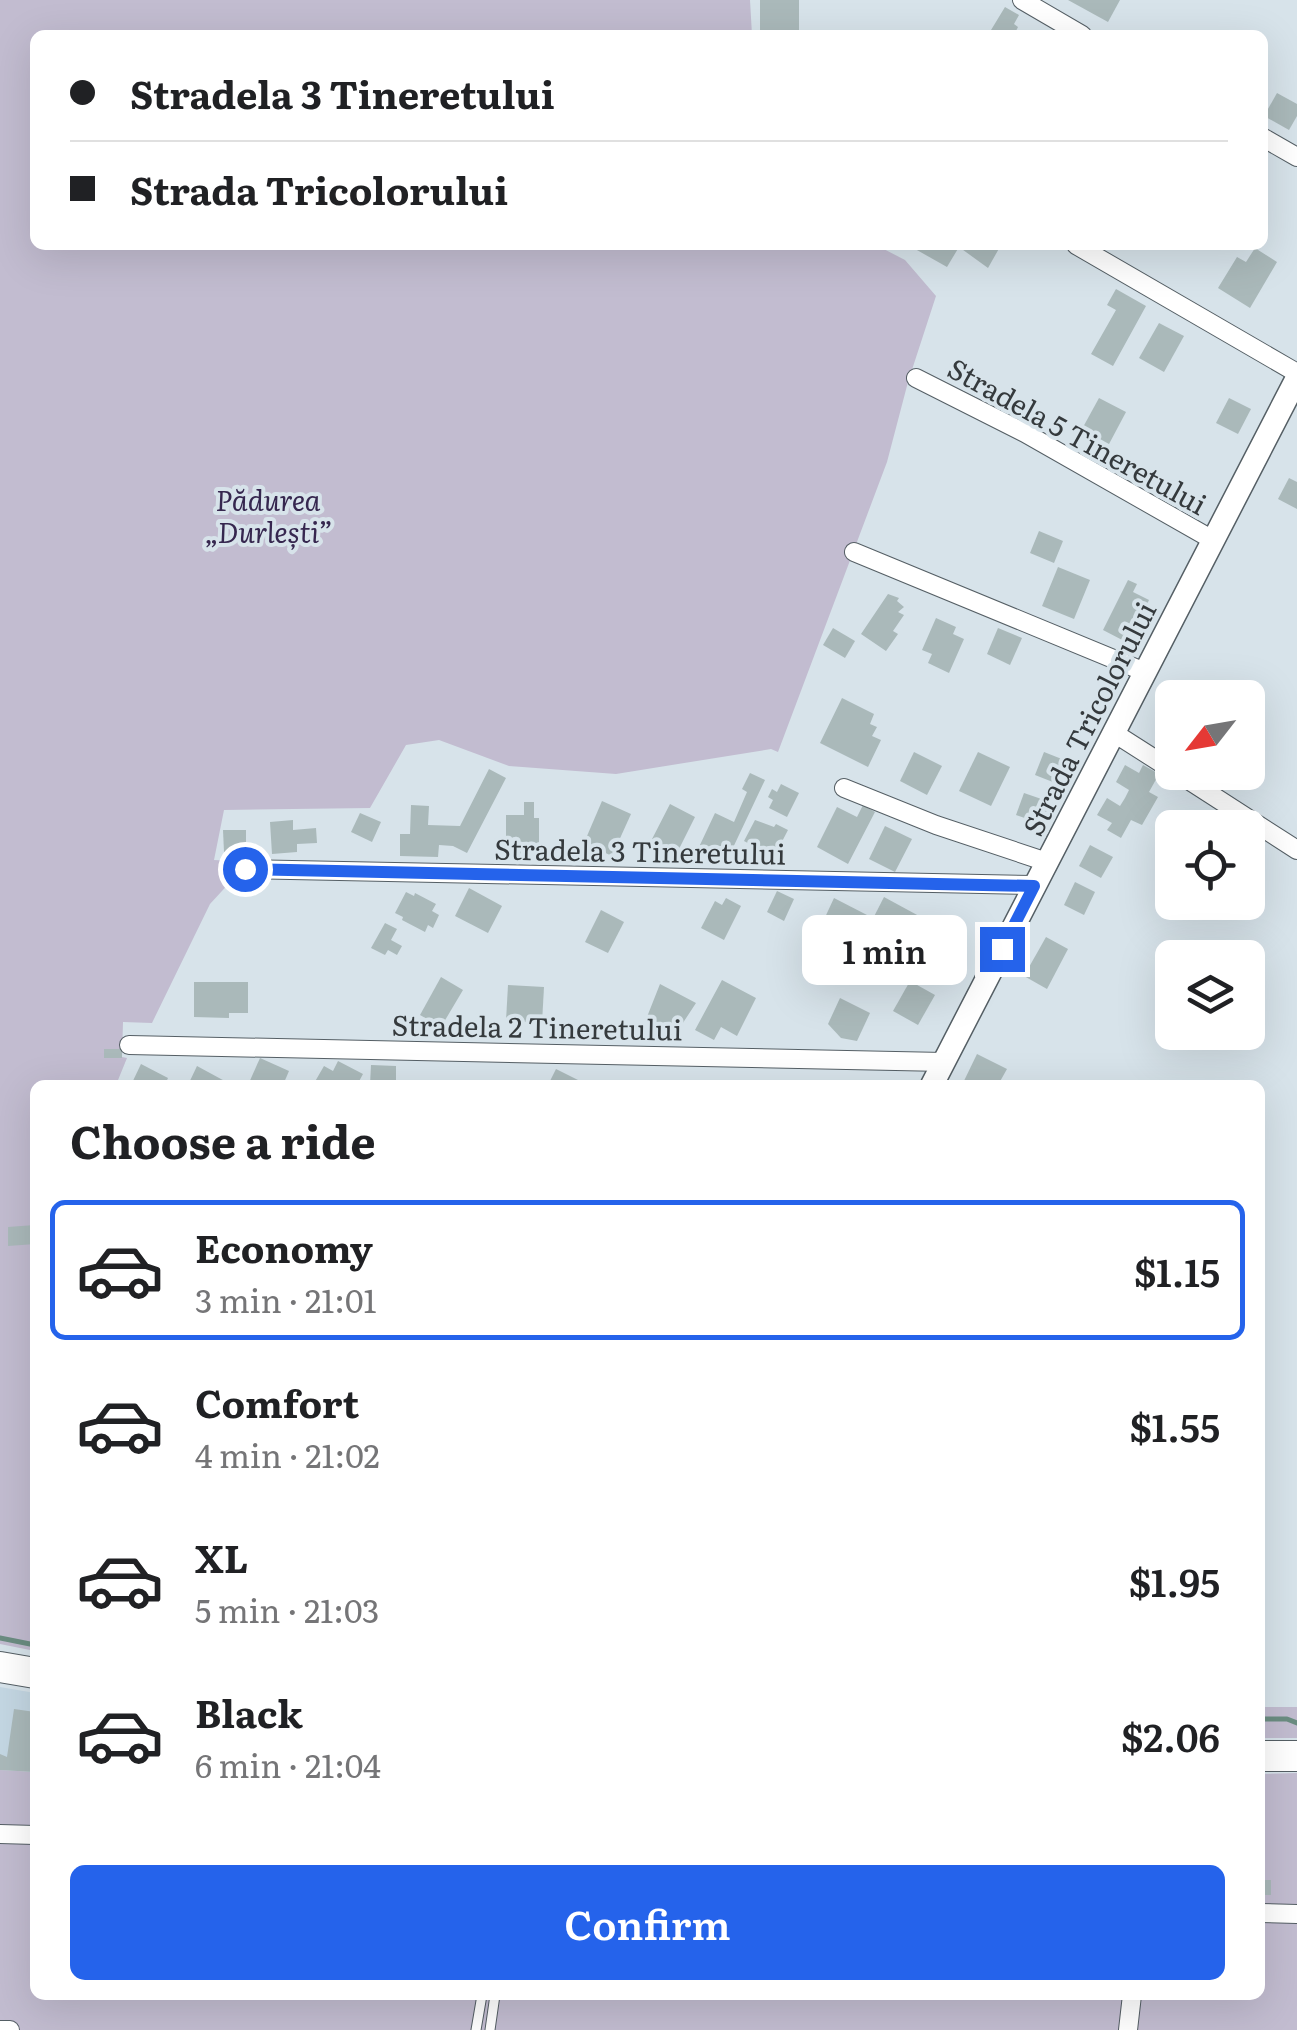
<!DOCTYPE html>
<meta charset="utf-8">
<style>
body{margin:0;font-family:Literata,serif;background:#f2f2f2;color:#202124;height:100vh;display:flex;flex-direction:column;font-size:38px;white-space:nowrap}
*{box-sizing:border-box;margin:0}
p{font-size:32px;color:#757577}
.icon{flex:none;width:55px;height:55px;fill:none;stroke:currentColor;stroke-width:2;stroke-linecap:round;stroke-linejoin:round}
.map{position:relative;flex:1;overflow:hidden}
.side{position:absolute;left:30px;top:1080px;width:1235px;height:920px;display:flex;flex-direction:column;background:#fff;border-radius:15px;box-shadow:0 10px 40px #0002}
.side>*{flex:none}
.guide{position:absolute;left:30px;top:30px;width:1238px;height:220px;border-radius:15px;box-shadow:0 10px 40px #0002;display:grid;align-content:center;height:220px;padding:0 40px;background:#fff}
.needle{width:65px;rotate:239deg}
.tools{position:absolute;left:1155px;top:680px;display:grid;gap:20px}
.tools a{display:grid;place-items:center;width:110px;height:110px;border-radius:15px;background:#fff;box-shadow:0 10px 40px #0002;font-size:50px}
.end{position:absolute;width:45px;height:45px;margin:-22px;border:12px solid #2563eb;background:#fff;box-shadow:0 0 0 5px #fff}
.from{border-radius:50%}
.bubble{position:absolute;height:70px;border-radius:15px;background:#fff;box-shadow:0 10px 40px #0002;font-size:32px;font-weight:600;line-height:70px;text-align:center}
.guide b{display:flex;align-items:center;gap:35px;height:95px;font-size:38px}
.guide b+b{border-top:2px solid #e0e0e0}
.guide i{width:25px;height:25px;background:#202124}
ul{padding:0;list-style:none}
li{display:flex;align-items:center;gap:30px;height:140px;margin:0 20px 15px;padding:0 20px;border:5px solid transparent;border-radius:15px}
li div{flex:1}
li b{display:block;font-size:38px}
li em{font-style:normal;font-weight:600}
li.selected{border-color:#2563eb}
li>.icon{width:90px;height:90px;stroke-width:1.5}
h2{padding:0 40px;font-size:45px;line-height:120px}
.cta{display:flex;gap:20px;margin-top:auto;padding:20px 40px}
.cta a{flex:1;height:115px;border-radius:15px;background:#2563eb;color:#fff;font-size:40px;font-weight:600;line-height:115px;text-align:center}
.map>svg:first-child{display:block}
.built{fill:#c4d7e3}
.green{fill:#c2bcd0}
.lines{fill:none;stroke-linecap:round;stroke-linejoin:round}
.stream{stroke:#6b8d82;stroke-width:5}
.building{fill:#aab9ba}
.lane-casing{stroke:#555f65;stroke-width:11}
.street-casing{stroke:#555f65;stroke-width:20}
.secondary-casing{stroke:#555f65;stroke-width:25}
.highway-casing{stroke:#555f65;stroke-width:32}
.lane{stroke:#fff;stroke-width:9}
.street{stroke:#fff;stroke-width:18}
.secondary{stroke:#fff;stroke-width:22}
.highway{stroke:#fff;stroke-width:30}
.route{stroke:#2563eb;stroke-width:12}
.labels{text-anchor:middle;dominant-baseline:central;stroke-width:8;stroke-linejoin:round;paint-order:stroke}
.street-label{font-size:28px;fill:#353a3d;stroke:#d7e3ea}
.park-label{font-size:28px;font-style:italic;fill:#36274f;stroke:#d7e3ea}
</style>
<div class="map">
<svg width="1297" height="2030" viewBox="0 0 1297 2030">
<rect width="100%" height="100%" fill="#d7e3ea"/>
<path class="built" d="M0,1687L35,1693V1772L0,1770Z"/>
<g class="green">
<path d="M0,0H750L752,35H35V245H876L905,260L936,296L908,382L887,462L778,752L771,749L616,774L509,766L439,740L406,745L370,808L224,810L214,860L234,861L233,879L210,904L152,1023L123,1022L122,1057L127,1058L116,1085H35V1651L0,1644Z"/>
<rect x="1260" y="1707" width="37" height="31"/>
<path d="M0,1770L35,1772V1995H1260V1774L1297,1773V2030H0Z"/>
</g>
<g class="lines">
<g class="stream">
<path d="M0,1638L35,1645"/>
<path d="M1260,1719H1287L1297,1723"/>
</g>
</g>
<g class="building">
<rect x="760" y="0" width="39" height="34"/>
<path d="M1068,0H1120L1108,22Z"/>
<path d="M1005,7L1019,15L1014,24L1018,27L1014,35H988Z"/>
<path d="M1277,93L1297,104V116L1289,130L1264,116Z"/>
<path d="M908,245H1001L988,268L959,247L947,267Z"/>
<path d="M1255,248L1277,262L1250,308L1218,288L1237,257L1246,262Z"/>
<path d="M1116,289L1146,306L1113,366L1091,354L1116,310L1107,305Z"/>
<path d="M1159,323L1184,336L1164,372L1139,358Z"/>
<path d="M1099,398L1126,412L1109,444L1082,429Z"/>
<path d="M1229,398L1251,409L1238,434L1216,423Z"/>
<path d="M1289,478L1297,482V509L1278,499Z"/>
<path d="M1039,531L1063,541L1054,563L1030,553Z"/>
<path d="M1058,567L1090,580L1074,619L1042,606Z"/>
<path d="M1128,580L1137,584L1133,592L1149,600L1128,643L1103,630Z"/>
<path d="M888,594L899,598L897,601L904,607L898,612L904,615L893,631L898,634L886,651L861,634Z"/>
<path d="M936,618L956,627L953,634L964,639L949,673L928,663L932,654L922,650Z"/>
<path d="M833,628L855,641L845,658L823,645Z"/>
<path d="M998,628L1022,638L1010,665L987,654Z"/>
<path d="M842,698L874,714L870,724L877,727L872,736L881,740L868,767L820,743Z"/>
<path d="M914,752L942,766L927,795L900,781Z"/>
<path d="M978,752L1010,767L991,806L959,791Z"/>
<path d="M1044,752L1077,765L1068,788L1035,775Z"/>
<path d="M1125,765L1139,773L1143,765L1159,774L1149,792L1158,797L1142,825L1131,820L1121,838L1107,830L1112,823L1097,815L1107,798L1120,806L1125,798L1129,790L1116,782Z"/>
<path d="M489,769L506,778L467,853L453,846L439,845L438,857L400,856V834H410L411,805L429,806L428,825L460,826Z"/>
<path d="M750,773L765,780L730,854L720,849L717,856L699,847L715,813L734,822L747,792L742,789Z"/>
<path d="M781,784L799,793L787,817L769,808L773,800L768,797L772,789L777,792Z"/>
<path d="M1024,793L1053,803L1045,825L1016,815Z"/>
<path d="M602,801L631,814L612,856L584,843Z"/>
<path d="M524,802H534V818H539V854H516V849H506V815H524Z"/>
<path d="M670,804L695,817L677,853L659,844L657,847L650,843Z"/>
<path d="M863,805L875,812L848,864L817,847L837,807L857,817Z"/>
<path d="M360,813L381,822L372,842L351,832Z"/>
<path d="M293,820V830L316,828L317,843L297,844V852L272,854L270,822Z"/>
<path d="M755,820L774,827L776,824L788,830L774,857L744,841Z"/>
<path d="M885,826L912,839L895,872L869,859Z"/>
<path d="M223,830H246V852H224Z"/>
<path d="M1090,845L1113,857L1101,878L1079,866Z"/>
<path d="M1075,882L1095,892L1084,915L1064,905Z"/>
<path d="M469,888L502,906L488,933L455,916Z"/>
<path d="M777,891L794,899L784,921L767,912Z"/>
<path d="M406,892L414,896L415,893L436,904L432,911L439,915L433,928L428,925L425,932L402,920L403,917L395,913Z"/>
<path d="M884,897L919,916L897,958L862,940Z"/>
<path d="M726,898L741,906L724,940L701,928L715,901L722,905Z"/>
<path d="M834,898L867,915L854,942L821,926Z"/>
<path d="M601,910L624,922L608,953L585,942Z"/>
<path d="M941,915L966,929L950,959L925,945Z"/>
<path d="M385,923L397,929L391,940L402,946L397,955L388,950L385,955L371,948Z"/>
<path d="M1046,937L1068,949L1047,989L1024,976Z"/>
<path d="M441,977L463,990L441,1027L420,1015Z"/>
<path d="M722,980L756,998L737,1036L721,1027L714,1040L695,1030Z"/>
<path d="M910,981L935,995L918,1025L893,1011Z"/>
<path d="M194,982H248V1013H229V1018L194,1017Z"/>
<path d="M660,984L696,1003L673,1038L664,1033L662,1036L645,1022Z"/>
<path d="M508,985L544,987L542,1023L506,1021Z"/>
<path d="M840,998L870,1013L857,1041L841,1038L828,1024Z"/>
<rect x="104" y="1049" width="18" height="9"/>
<path d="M977,1054L1007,1069L998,1085H962Z"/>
<path d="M260,1058L289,1071L283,1085H248Z"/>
<path d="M338,1061L363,1074L357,1085H313L324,1066L333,1071Z"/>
<path d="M141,1064L168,1078L165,1085H131Z"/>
<path d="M371,1065L396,1066V1085H370Z"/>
<path d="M197,1066L232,1085H188Z"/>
<path d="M556,1069L588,1085H548Z"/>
<path d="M35,1225V1244L8,1246V1227Z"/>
<path d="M14,1709L35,1712V1772L0,1770V1754L7,1757Z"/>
<rect x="1260" y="1880" width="11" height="15"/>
</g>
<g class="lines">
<defs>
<g id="lane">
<path d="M476,2030L482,1995"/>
<path d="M490,2030L495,1995"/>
</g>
<g id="street">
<path d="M1022,0L1082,35"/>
<path d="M1262,137L1297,157"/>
<path d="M1076,245L1297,373"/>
<path d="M916,378L1025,433L1213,540"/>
<path d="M854,552L1145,672"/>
<path d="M1114,733L1172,770"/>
<path d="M1176,772L1297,850"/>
<path d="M844,788L936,825L1047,862"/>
<path d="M245,869L1034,885"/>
<path d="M129,1045L944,1062"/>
<path d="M0,1834L35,1835"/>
<path d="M1260,1913L1297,1914"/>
<path d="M0,2030H10"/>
<path d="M1128,2030L1132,1995"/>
</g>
<path id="secondary" d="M932,1085L1297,378"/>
<g id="highway">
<path d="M0,1667L35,1673"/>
<path d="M1260,1756H1297"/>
</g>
</defs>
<use href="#lane" class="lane-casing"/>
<use href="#street" class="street-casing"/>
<use href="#secondary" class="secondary-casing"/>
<use href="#highway" class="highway-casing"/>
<use href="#lane" class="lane"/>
<use href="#street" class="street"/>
<use href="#secondary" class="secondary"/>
<use href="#highway" class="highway"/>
</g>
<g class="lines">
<path class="route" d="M245,869L1034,886L1002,949"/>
</g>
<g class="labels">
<g class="street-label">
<text transform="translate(1078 435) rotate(29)">Stradela 5 Tineretului</text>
<text transform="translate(1088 718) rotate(-63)">Strada Tricolorului</text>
<text transform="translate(640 850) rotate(1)">Stradela 3 Tineretului</text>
<text transform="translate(537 1026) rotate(1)">Stradela 2 Tineretului</text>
</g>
<g class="park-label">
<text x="268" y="499">Pădurea<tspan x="268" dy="32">„Durlești”</tspan></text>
</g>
</g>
</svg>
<div class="tools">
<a><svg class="needle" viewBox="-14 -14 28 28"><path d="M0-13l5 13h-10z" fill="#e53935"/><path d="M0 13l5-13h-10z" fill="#757577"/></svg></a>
<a><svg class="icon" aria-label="locate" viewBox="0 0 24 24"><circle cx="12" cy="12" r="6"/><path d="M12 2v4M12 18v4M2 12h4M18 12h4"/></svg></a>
<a><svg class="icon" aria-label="layers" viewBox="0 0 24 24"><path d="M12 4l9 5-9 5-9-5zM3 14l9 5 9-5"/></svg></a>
</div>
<i class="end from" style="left:245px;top:869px"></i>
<i class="end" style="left:1002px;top:949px"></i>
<div class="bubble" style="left:802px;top:915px;width:165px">1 min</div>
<div class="guide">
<b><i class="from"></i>Stradela 3 Tineretului</b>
<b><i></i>Strada Tricolorului</b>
</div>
<section class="side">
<h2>Choose a ride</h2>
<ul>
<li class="selected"><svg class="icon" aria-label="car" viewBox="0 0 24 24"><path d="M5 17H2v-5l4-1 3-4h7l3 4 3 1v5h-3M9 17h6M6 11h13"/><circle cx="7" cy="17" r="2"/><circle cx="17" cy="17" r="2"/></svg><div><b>Economy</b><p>3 min · 21:01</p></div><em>$1.15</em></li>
<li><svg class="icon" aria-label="car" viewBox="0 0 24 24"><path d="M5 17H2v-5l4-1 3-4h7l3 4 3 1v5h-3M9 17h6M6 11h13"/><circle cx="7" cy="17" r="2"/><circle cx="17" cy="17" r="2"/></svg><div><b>Comfort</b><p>4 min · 21:02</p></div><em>$1.55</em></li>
<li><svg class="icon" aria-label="car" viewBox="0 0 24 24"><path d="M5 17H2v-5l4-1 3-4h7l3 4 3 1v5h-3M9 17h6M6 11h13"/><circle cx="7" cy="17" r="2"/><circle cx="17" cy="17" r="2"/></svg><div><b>XL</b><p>5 min · 21:03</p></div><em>$1.95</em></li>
<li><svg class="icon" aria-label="car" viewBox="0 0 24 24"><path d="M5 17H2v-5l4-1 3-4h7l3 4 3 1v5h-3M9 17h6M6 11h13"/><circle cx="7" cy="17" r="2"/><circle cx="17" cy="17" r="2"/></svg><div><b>Black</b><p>6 min · 21:04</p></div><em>$2.06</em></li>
</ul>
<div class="cta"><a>Confirm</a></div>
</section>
</div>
